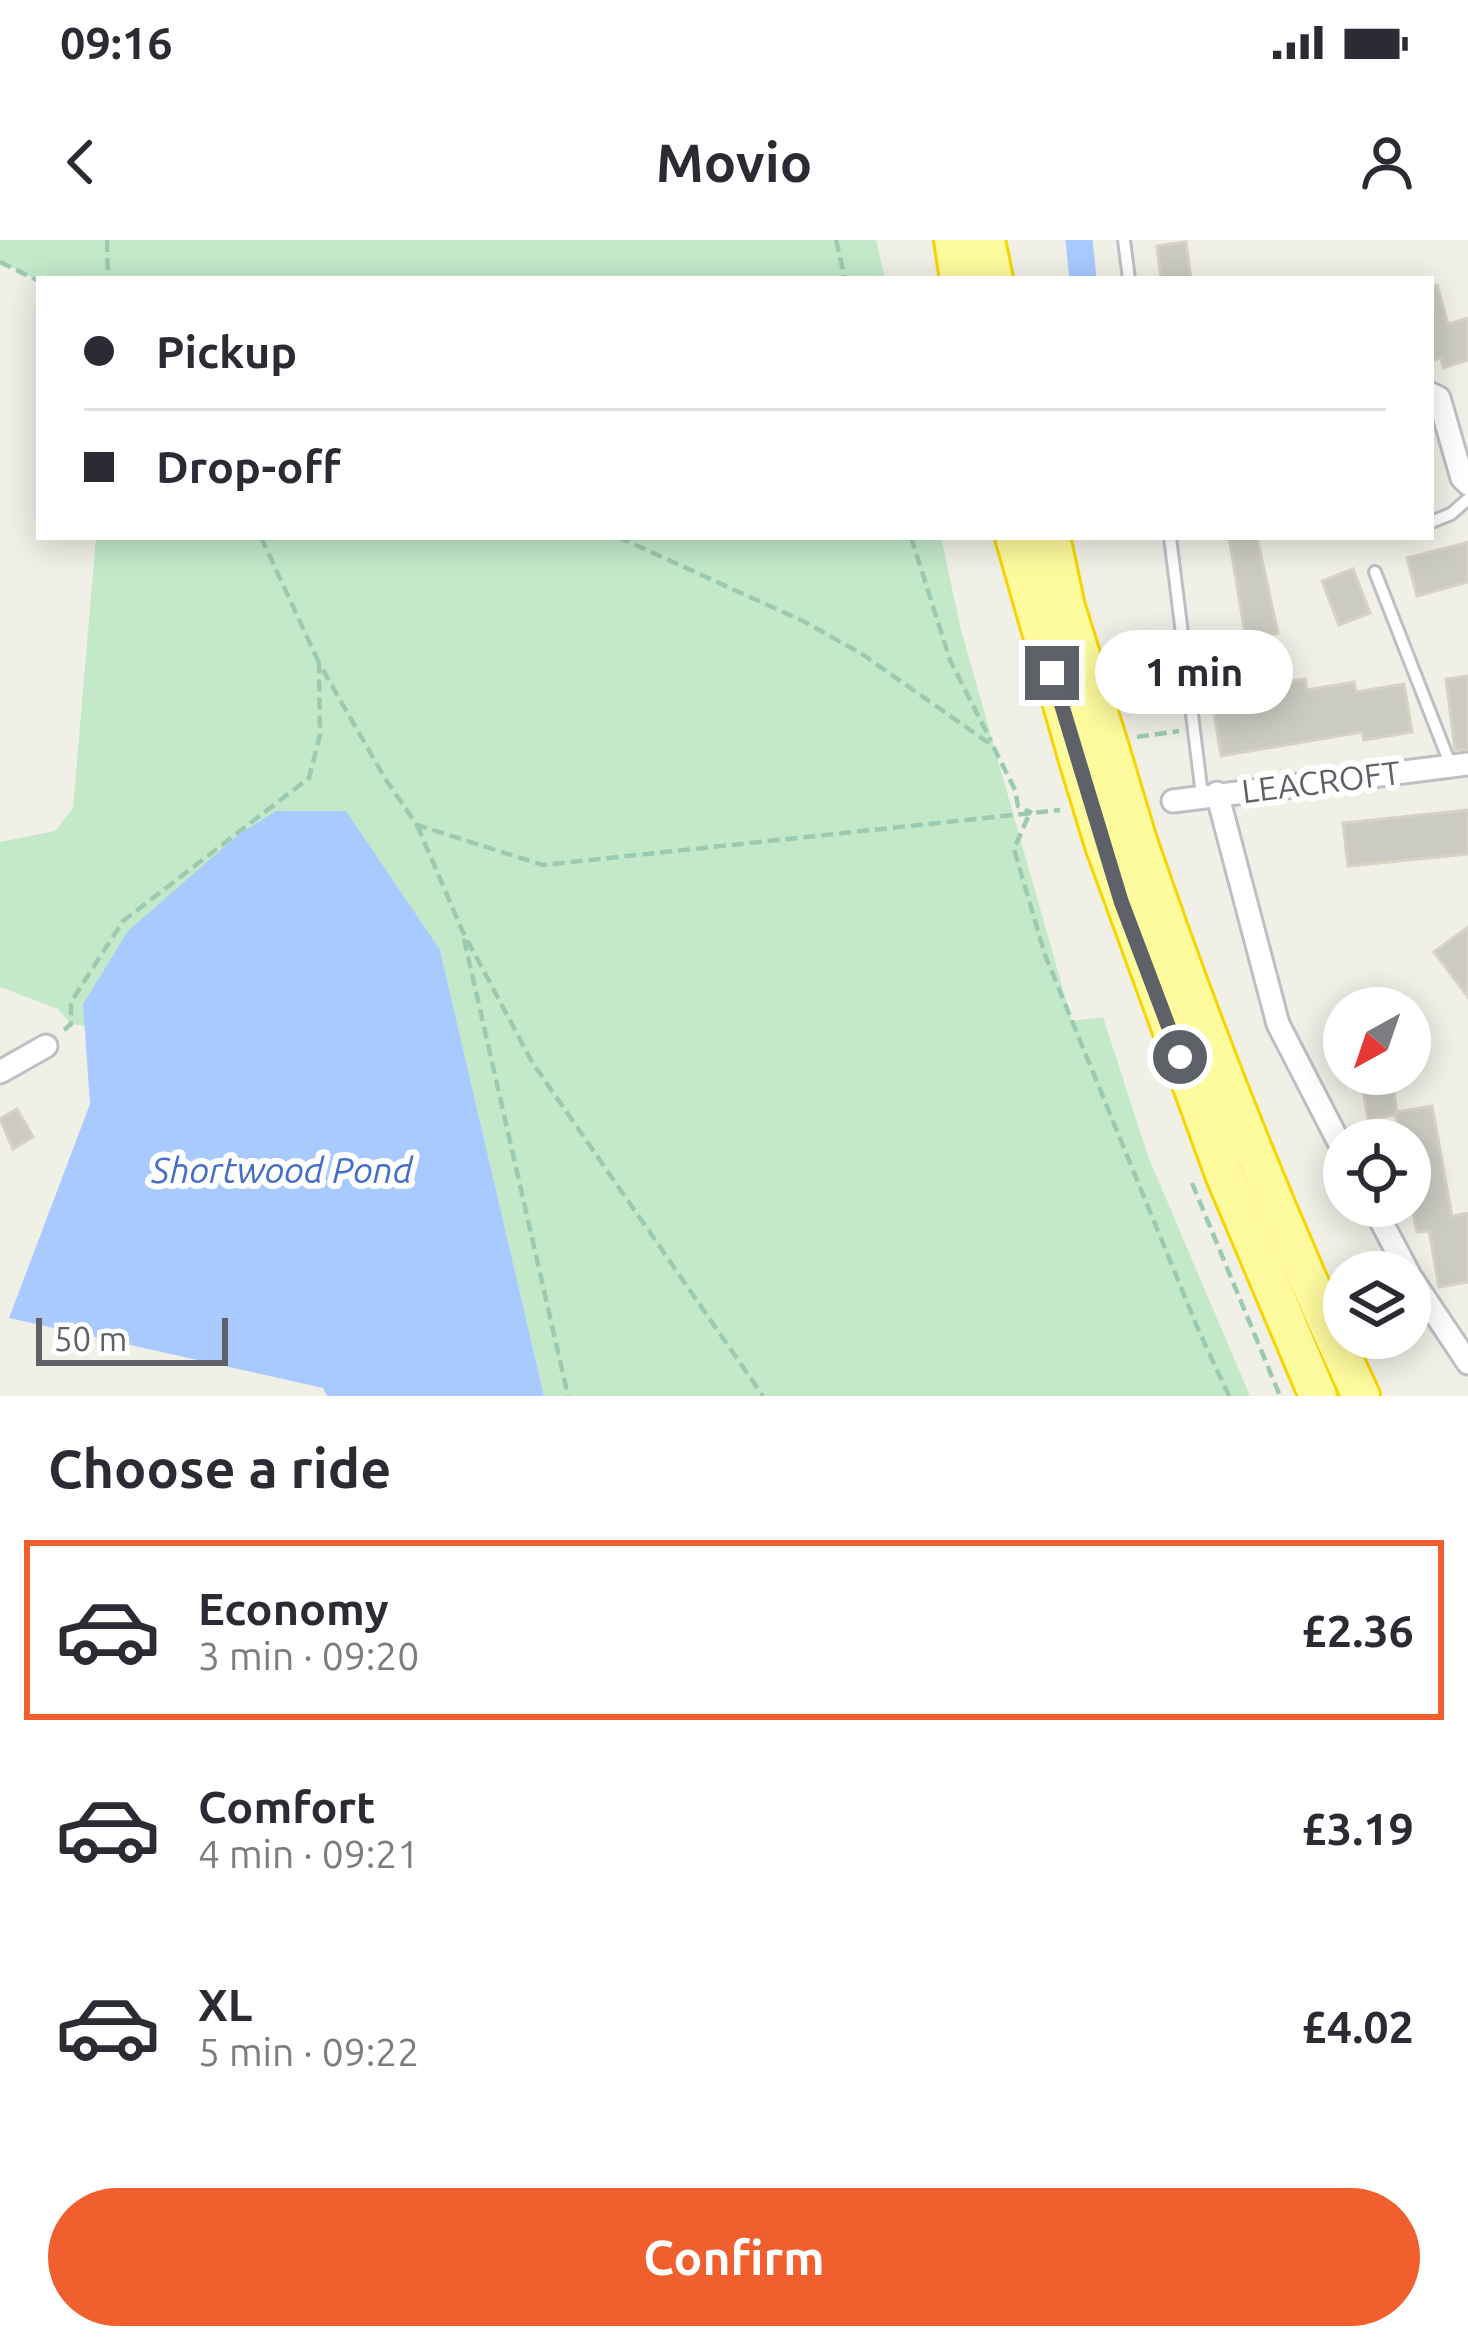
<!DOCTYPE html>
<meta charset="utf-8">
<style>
body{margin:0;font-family:Ubuntu,sans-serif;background:#f2f2f3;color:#2b2b33;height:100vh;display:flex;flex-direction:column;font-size:45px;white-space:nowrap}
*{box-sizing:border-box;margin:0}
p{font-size:39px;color:#7c7c81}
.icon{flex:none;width:66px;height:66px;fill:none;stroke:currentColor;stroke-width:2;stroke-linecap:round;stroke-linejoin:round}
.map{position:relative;height:1156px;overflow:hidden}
.side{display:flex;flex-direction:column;background:#fff;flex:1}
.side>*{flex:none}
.guide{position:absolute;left:36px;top:36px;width:1398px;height:264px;border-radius:0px;box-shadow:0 6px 30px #0003;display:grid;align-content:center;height:264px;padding:0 48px;background:#fff}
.needle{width:78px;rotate:220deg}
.buttons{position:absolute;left:1323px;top:747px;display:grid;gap:24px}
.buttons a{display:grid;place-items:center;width:108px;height:108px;border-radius:50%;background:#fff;box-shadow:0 6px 30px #0003;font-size:60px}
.scale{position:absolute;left:36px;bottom:30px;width:192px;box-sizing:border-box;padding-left:12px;border:6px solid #5e6167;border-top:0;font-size:33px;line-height:42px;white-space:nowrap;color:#5e6167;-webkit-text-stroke:9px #fff;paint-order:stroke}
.end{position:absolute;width:54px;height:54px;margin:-27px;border:15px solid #5e6167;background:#fff;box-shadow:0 0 0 6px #fff}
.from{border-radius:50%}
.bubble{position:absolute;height:84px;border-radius:42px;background:#fff;box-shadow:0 6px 30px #0003;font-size:39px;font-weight:700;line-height:84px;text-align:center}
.guide b{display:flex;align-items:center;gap:42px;height:114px;font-size:45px}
.guide b+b{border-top:3px solid #e1e1e2}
.guide i{width:30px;height:30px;background:#2b2b33}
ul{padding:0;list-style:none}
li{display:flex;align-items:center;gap:36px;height:180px;margin:0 24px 18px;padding:0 24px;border:6px solid transparent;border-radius:0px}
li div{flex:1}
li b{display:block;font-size:45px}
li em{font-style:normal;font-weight:700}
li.on{border-color:#f05f2d}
li>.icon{width:108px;height:108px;stroke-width:1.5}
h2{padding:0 48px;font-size:54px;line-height:144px}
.cta{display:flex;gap:24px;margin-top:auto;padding:24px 48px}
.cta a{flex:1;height:138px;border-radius:72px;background:#f05f2d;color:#fff;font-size:48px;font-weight:700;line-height:138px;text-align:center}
.status{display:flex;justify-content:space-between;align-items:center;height:84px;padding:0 60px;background:#fff;direction:ltr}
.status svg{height:33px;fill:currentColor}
header{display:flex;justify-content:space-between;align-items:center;height:156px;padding:0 48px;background:#fff;font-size:54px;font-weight:700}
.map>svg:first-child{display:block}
.green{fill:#c3e9c9}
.water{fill:#a8caff}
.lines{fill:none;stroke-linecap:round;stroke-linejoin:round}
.canal{stroke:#a8caff;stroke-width:27}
.building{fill:#cccbc3;stroke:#d6d3c5;stroke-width:3}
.service-casing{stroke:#bebfc5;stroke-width:16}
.minor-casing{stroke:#bebfc5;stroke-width:27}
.trunk-casing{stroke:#f7d500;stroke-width:42}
.path{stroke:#9bcab1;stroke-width:4.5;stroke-dasharray:12 6;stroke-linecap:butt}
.service{stroke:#fff;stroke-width:10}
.minor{stroke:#fff;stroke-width:21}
.trunk{stroke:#fefa9e;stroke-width:36}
.trunk-bridge-casing{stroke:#f7d500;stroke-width:42;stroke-linecap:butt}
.trunk-bridge{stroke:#fefa9e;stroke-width:36}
.route{stroke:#5e6167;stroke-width:15}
.labels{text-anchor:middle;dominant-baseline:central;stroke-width:12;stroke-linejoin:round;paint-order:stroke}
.street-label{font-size:33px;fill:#5e6167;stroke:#fff}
.water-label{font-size:36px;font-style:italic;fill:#456ec9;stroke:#fff}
</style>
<div class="status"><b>09:16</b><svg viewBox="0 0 49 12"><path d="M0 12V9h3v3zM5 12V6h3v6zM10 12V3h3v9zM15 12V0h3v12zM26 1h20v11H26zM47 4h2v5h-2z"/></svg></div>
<header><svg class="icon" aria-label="back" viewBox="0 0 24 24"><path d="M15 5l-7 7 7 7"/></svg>Movio<svg class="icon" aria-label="person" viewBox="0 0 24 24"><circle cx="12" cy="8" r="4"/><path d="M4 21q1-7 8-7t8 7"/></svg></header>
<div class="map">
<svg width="1468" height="1156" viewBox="0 0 1468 1156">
<rect width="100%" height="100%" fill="#f1f0e7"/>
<g class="green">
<path d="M0,0H876L885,39L39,41L0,22Z"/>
<path d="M96,297H941L961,390L1072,781L1103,777L1148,916L1250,1156H544L440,710L83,764L85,786L71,784L58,769L0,747V602L55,591L73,568Z"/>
</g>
<path class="water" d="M276,571H346L440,710L544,1156H327L323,1148L9,1078L90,864L83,764L128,691L238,595Z"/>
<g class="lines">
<path class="canal" d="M1079,0L1083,39"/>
</g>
<g class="building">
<path d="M1186,2L1191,39H1161L1157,6Z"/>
<path d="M1437,45L1448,84L1468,78V120L1443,128L1441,118L1431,121V46Z"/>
<path d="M1229,297H1257L1278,393L1246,400Z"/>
<path d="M1468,302V342L1417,356L1407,318Z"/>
<path d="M1353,329L1370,373L1339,385L1322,341Z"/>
<path d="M1468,436V509L1455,510L1446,439Z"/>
<path d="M1305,439L1307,450L1354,442L1356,452L1404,444L1412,492L1364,500L1362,492L1221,516L1211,454Z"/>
<path d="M1468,570V614L1348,626L1343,583Z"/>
<path d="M1468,687V757L1434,712Z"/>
<path d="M1360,834H1391L1397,872L1432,866L1452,976L1468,973V1042L1439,1047L1429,991L1417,992L1410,955V900H1400L1396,875L1368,879Z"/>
<path d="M17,869L33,897L13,909L0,879Z"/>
</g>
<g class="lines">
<defs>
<g id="service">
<path d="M1124,0L1129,39"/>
<path d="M1431,282L1451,274L1468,259"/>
<path d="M1170,297L1202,555"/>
<path d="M1375,332L1451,526"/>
</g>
<g id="minor">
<path d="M1431,154L1439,158L1462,238L1468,244"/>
<path d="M1217,553L1278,784L1344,912"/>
<path d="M1173,561L1468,524"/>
<path d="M0,832L46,806"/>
<path d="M1373,966L1408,1032"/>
<path d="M1410,1036L1468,1123"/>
</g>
<g id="trunk">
<path d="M953,0L959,39"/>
<path d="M986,0L994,39"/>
<path d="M1014,297L1078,520"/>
<path d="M1051,297L1066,367L1110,508"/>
<path d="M1137,598C1202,788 1275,974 1361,1156"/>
<path d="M1104,605L1224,934L1318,1156"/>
</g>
</defs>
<use href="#service" class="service-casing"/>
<use href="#minor" class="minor-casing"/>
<use href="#trunk" class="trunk-casing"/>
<g class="path">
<path d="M107,0L108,39"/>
<path d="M836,0L845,39"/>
<path d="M0,22L39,41"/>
<path d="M261,297L319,423"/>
<path d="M618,297L805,382L862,414L993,506L1015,550L1018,566L1032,573"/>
<path d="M911,297L950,420L991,501"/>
<path d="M1137,497L1179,491"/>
<path d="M1028,577L1014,609L1045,715L1198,1089L1229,1156"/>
<path d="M417,585L462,690L532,822L763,1156"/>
<path d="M464,699L568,1156"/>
<path d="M64,790L71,784V762L123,681L309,538L320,495L319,423L386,540L417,585L543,625L1060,570"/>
<path d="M1192,943L1280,1156"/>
</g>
<use href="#service" class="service"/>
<use href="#minor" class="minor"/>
<use href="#trunk" class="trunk"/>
<defs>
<g id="trunk-bridge">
<path d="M1110,508L1137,598"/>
<path d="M1078,520L1104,605"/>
</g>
</defs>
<use href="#trunk-bridge" class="trunk-bridge-casing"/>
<use href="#trunk-bridge" class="trunk-bridge"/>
</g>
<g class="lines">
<path class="route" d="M1052,433L1121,661L1180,817"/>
</g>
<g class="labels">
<g class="street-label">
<text transform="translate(1321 541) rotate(-7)">LEACROFT</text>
</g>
<g class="water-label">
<text x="282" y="929">Shortwood Pond</text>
</g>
</g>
</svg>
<div class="buttons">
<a><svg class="needle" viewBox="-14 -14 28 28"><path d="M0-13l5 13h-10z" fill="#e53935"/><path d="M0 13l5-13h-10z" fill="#7c7c81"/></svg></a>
<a><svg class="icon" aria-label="locate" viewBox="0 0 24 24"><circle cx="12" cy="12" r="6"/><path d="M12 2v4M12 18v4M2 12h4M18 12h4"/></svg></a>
<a><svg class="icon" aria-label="layers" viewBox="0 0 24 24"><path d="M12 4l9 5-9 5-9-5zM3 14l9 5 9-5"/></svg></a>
</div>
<div class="scale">50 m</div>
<i class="end from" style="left:1180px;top:817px"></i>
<i class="end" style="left:1052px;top:433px"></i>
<div class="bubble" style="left:1095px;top:390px;width:198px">1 min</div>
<div class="guide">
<b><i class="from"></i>Pickup</b>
<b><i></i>Drop-off</b>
</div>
</div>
<section class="side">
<h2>Choose a ride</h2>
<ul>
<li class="on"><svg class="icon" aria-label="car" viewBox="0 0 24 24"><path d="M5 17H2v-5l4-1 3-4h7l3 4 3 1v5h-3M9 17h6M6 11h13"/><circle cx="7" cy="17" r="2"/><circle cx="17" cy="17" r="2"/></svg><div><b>Economy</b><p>3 min · 09:20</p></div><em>£2.36</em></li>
<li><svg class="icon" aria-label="car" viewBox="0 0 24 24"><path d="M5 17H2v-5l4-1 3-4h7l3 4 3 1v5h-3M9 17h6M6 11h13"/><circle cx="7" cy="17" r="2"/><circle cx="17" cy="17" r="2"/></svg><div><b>Comfort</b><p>4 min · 09:21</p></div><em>£3.19</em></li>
<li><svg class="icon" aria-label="car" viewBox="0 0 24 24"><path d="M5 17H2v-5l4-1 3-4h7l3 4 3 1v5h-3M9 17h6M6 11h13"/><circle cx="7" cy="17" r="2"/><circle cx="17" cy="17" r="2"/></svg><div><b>XL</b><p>5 min · 09:22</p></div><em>£4.02</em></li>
</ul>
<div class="cta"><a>Confirm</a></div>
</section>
